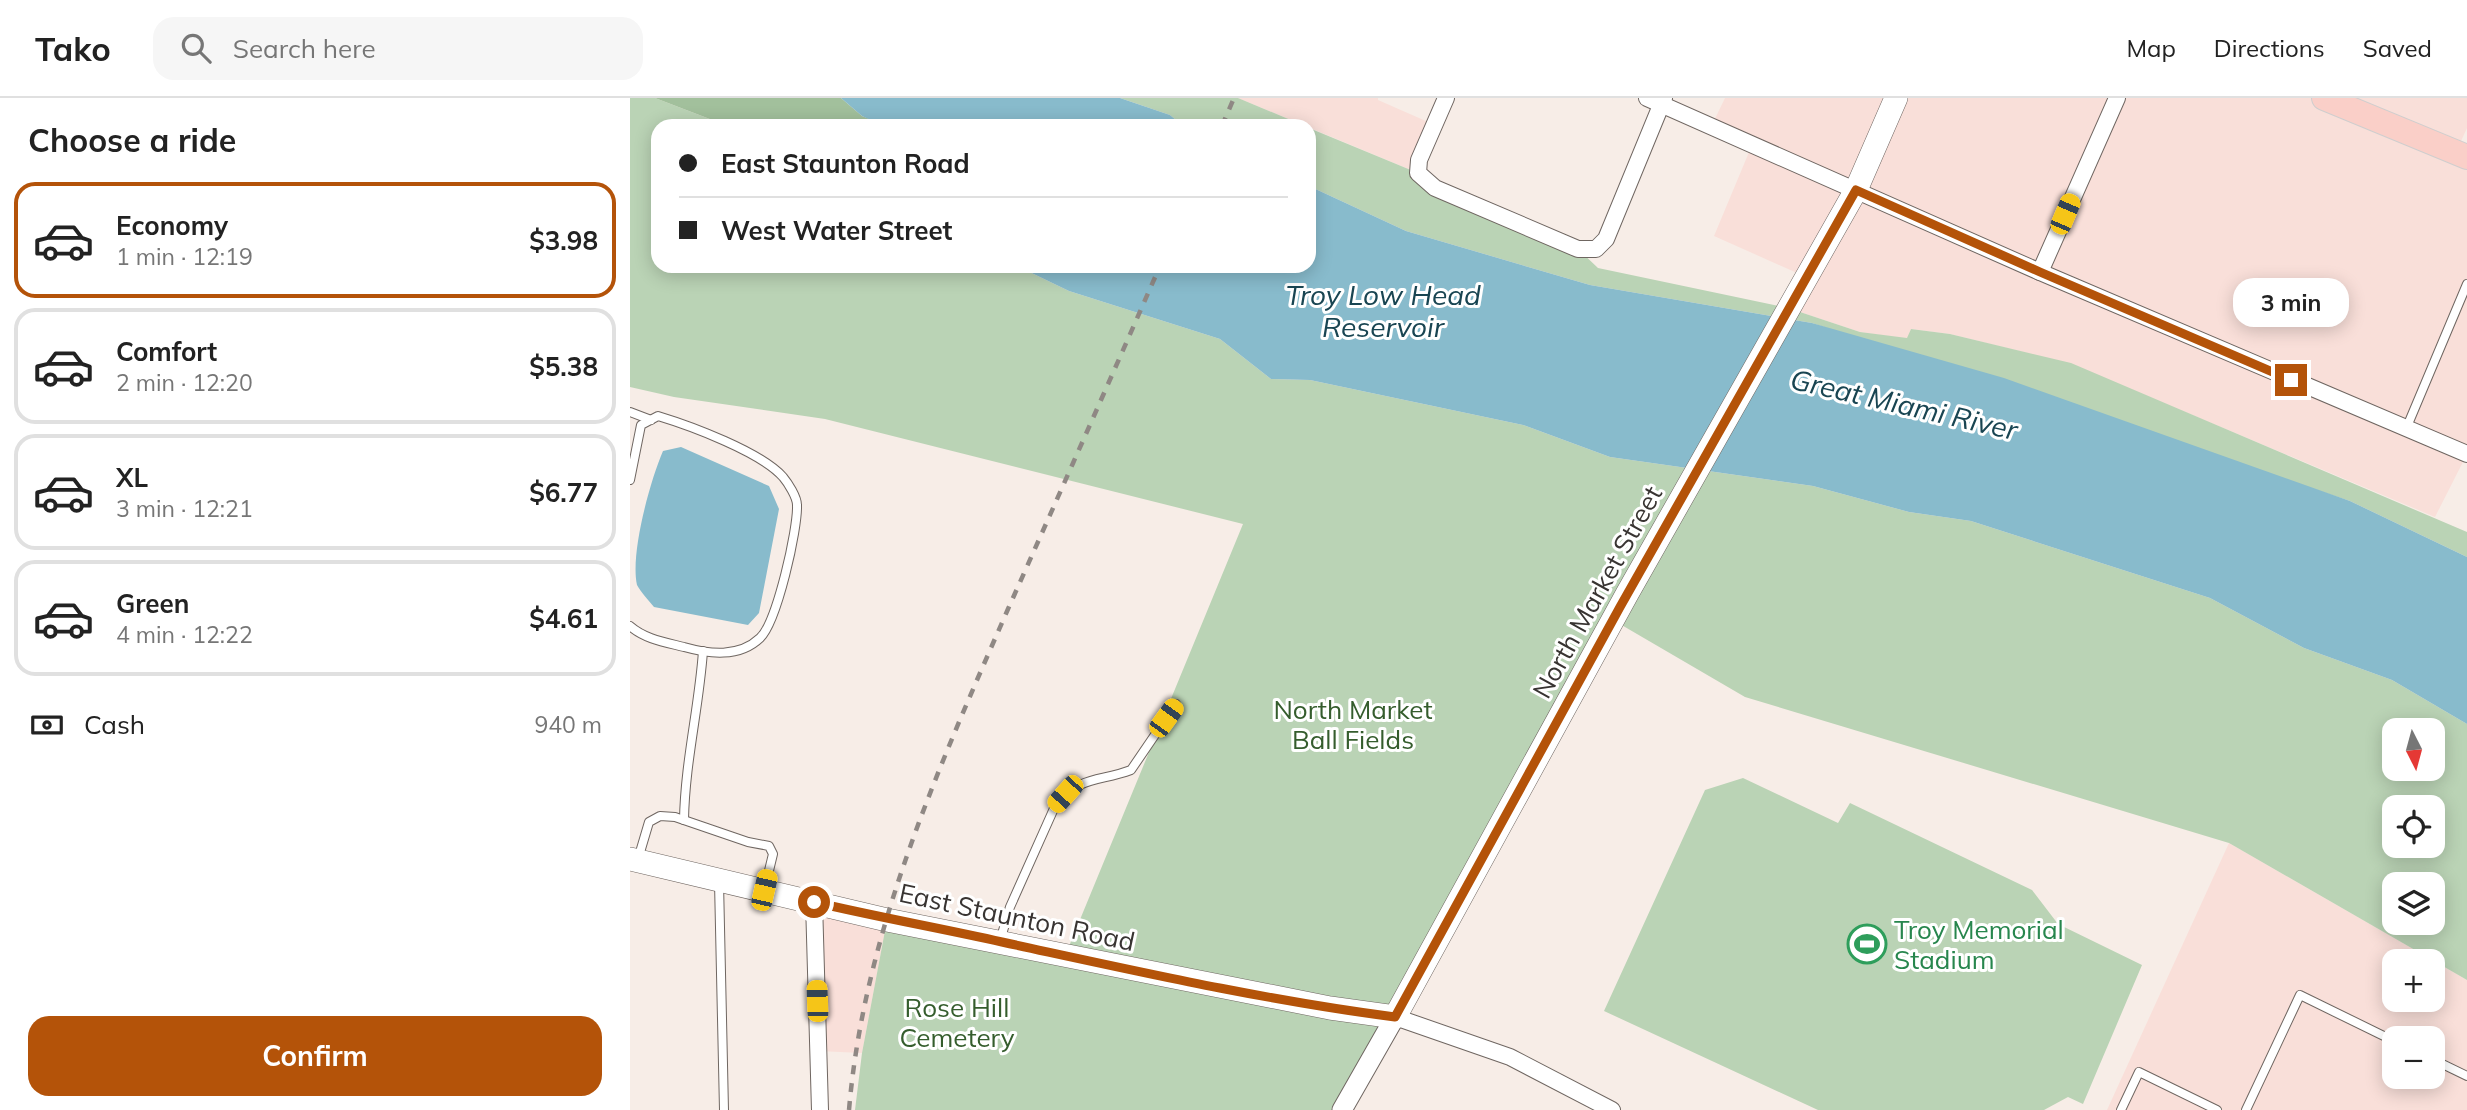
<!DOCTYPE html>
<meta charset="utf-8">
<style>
body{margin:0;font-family:Mulish,sans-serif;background:#f6f6f6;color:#222;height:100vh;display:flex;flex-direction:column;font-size:26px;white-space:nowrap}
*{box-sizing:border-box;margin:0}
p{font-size:23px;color:#767676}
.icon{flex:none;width:38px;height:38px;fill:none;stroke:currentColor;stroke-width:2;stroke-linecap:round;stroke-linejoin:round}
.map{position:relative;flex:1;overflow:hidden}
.panel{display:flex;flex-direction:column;background:#fff;width:630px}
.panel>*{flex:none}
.guide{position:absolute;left:21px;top:21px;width:665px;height:154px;border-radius:21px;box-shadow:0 4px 18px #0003;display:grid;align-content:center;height:154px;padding:0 28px;background:#fff}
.needle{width:46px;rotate:174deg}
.buttons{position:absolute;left:1752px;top:620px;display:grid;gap:14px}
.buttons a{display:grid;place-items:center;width:63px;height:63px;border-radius:14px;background:#fff;box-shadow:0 4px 18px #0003;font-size:35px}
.end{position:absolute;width:32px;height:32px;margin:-16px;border:9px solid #b45309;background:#fff;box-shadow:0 0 0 4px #fff}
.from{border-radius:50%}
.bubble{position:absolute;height:49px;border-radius:21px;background:#fff;box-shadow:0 4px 18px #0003;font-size:23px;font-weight:700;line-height:49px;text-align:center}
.car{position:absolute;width:21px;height:42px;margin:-21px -10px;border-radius:9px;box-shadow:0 0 5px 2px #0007;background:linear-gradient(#f5c518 24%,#345 0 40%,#f5c518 0 76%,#345 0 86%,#f5c518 0)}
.guide b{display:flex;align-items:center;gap:24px;height:66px;font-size:26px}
.guide b+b{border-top:2px solid #e0e0e0}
.guide i{width:18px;height:18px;background:#222}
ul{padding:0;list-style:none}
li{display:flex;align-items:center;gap:21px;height:116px;margin:0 14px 10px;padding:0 14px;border:4px solid #e0e0e0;border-radius:21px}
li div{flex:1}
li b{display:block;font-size:26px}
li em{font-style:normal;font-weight:700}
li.current{border-color:#b45309}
li>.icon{width:63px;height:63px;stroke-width:1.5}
h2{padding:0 28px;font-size:32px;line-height:84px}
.pay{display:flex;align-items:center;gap:18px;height:77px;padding:0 28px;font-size:26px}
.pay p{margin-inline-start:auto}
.cta{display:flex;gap:14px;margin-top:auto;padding:14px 28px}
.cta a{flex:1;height:80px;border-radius:21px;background:#b45309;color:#fff;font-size:28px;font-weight:700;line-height:80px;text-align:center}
header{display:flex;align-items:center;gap:42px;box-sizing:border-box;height:98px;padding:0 35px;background:#fff;border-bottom:2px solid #e0e0e0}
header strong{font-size:33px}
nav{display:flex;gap:38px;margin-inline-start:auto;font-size:24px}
.search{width:490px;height:63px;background:#f6f6f6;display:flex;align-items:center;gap:18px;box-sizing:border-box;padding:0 24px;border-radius:21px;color:#767676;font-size:26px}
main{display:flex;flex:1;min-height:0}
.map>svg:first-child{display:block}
.commercial{fill:#f9dfd9;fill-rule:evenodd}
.green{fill:#bad3b5;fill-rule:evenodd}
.forest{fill:#a2c09c}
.water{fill:#8bc}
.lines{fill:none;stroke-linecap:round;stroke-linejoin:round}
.service-casing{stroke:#6f6661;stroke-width:10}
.minor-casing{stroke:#6f6661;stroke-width:18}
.tertiary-casing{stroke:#6f6661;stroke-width:21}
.secondary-casing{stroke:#6f6661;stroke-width:24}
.primary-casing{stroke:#cfcece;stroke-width:26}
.service{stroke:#fff;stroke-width:8}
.minor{stroke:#fff;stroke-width:16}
.tertiary{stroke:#fff;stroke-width:19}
.secondary{stroke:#fff;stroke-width:23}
.primary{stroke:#facfc8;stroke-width:24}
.rail{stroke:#8f8884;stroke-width:4.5;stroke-dasharray:9 9;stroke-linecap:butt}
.route{stroke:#b45309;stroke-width:9}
.labels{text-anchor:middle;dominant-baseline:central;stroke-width:6;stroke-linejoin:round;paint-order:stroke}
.street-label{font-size:26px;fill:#383432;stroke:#fff}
.park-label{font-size:26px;fill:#355d2d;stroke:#fff}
.leisure-label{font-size:26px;fill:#27864d;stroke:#fff;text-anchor:start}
.water-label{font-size:28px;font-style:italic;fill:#194552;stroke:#fff}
</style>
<header>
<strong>Tako</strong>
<div class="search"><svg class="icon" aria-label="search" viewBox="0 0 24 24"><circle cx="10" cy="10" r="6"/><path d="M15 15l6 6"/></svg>Search here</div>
<nav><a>Map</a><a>Directions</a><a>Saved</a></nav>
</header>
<main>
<section class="panel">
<h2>Choose a ride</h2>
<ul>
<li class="current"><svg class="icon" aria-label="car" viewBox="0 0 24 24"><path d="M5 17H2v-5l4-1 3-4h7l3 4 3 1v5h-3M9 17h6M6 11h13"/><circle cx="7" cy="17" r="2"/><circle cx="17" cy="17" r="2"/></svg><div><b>Economy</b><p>1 min · 12:19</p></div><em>$3.98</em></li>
<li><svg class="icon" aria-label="car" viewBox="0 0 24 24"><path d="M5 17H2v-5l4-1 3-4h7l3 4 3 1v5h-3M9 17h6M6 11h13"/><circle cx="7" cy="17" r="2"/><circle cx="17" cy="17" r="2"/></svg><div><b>Comfort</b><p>2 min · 12:20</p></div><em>$5.38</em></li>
<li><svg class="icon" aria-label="car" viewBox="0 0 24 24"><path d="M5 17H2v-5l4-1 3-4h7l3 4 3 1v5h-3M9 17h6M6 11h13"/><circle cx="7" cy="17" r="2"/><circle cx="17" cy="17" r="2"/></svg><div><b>XL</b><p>3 min · 12:21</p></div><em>$6.77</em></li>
<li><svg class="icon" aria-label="car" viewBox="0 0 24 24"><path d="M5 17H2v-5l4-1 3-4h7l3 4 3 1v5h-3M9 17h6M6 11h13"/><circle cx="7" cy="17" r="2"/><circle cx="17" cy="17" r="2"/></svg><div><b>Green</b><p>4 min · 12:22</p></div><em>$4.61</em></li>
</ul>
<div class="pay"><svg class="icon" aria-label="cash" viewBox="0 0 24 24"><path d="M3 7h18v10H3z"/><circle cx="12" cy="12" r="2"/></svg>Cash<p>940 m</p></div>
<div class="cta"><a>Confirm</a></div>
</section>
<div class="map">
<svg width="1837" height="1012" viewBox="0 0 1837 1012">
<rect width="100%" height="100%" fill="#f7ede7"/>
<g class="commercial">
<path d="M608,0H748V2L805,27L788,75Z"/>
<path d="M1095,0H1837V30L1826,54L1837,59V356L1805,419L1441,266L1320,236L1281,231L1277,241L1230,234L1158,210L1176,179L1084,138L1122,47L1081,29Z"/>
<path d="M1599,745L1837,882V1012H1477ZM1764,863H1802V901H1764ZM1764,940H1802V978H1764Z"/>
<path d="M184,804L257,822L232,955L188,953Z"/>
</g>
<g class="green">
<path d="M0,0H25L98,28H28V168H352L373,170L387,168L439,193L590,241L641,281L680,282L893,327L980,359L1183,388L1279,414L1341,423L1580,500L1674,550L1762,582L1837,626V882L1599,745L1115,599L983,522L712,1012H225L232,955L257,822L435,858L613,426L195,321L44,299L0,289ZM1764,632H1802V670H1764ZM1764,709H1802V747H1764ZM1764,786H1802V824H1764Z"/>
<path d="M490,0H608L675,28H553L540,17Z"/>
<path d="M679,30L788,75L948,151L968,170L1158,210L1230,234L1277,240L1281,231L1320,236L1441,265L1837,434V459L1720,403L1182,225L960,187L776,133L679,88Z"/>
<path d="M1113,680L1208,725L1220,705L1402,792L1428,826L1512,867L1453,1006L1438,999L1414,1012H1188L974,913L1075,692Z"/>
</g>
<path class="forest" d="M25,0H211L232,18L250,25L248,28H98Z"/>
<g class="water">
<path d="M211,0H490L540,17L553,28H254L232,18Z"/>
<path d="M679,88L776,133L960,187L1182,225L1374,280L1720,403L1837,459V626L1762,582L1674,550L1580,500L1341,423L1279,414L1183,388L980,359L893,327L680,282L641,281L590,241L439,193L387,168H679Z"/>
<path d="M51,349L139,388L149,411L129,515L118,527L24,509C18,502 11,494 7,487C0,456 20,383 33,353Z"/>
</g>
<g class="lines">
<defs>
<g id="service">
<path d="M0,314L21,322"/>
<path d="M1776,331L1837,186"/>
<path d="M0,382L11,327L28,318C61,328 131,354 153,379C158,385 167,399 167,407C168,431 147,524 130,540C109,560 79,556 54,549C34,544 15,541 0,528"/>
<path d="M54,722C55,664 69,610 73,553"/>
<path d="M8,761L19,724L30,718L45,719L118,744L139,748L143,756L135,789"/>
<path d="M89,784L94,1012"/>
<path d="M370,843L380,809L426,706C452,677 469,684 501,672L546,606"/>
<path d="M1802,961L1837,978"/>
<path d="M1491,1012L1509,974L1587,1012"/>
<path d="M1616,1012L1670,897L1764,943"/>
</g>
<g id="minor">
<path d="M816,0L789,62L788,75L805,90L948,151H966L976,141L1034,0"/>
<path d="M1017,0L1410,174L1837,356"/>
<path d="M1410,174L1487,0"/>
<path d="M184,804L190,1012"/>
<path d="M765,919L880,959L982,1012"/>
</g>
<path id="tertiary" d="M712,1012L765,919"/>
<path id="secondary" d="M0,761L257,822L700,910L765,919L997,496L1226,92L1266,0"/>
<path id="primary" d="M1694,0L1837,59"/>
</defs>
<use href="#service" class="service-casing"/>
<use href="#minor" class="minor-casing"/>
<use href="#tertiary" class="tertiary-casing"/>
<use href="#secondary" class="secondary-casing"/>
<use href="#primary" class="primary-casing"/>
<use href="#service" class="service"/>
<use href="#minor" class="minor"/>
<use href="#tertiary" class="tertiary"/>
<use href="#secondary" class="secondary"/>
<use href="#primary" class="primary"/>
<g class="rail">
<path d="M592,28L604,0"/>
<path d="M219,1012C234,835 308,671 378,511C429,397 480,282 530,168"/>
</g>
</g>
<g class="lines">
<path class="route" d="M184,804C247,819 310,830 372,844C502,872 633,902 765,919L990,509L1226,92L1410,174L1661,282"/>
</g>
<defs>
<symbol id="stadium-ring" viewBox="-11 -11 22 22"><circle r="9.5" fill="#fff" stroke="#2e9e5b" stroke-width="1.5"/><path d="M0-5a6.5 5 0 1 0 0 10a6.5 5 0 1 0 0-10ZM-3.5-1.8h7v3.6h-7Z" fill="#2e9e5b"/></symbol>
</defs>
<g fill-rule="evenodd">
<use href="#stadium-ring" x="1215" y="824" width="44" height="44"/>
</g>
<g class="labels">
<g class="street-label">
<text transform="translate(967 494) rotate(-61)">North Market Street</text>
<text transform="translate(387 819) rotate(12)">East Staunton Road</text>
</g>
<g class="park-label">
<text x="723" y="611">North Market<tspan x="723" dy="30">Ball Fields</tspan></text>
<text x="327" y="909">Rose Hill<tspan x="327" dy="30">Cemetery</tspan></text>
</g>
<g class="leisure-label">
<text x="1264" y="831">Troy Memorial<tspan x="1264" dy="30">Stadium</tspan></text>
</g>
<g class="water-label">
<text x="753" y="196">Troy Low Head<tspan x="753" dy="32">Reservoir</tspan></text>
<text transform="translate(1274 306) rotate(13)">Great Miami River</text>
</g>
</g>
</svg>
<div class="buttons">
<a><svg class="needle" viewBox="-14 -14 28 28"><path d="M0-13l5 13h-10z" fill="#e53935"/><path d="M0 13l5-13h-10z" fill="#767676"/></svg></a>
<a><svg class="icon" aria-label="locate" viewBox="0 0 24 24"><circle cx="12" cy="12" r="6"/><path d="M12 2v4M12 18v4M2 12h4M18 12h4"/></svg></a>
<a><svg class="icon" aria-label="layers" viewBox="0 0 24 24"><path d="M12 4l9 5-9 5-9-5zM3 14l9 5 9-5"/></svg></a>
<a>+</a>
<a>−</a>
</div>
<i class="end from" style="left:184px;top:804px"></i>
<i class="end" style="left:1661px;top:282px"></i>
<div class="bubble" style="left:1603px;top:180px;width:116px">3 min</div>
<i class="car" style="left:1435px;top:116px;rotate:23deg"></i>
<i class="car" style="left:536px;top:620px;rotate:36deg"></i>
<i class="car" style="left:435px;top:696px;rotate:222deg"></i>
<i class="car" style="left:134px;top:792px;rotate:13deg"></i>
<i class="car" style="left:187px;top:903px;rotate:358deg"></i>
<div class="guide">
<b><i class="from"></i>East Staunton Road</b>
<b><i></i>West Water Street</b>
</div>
</div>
</main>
